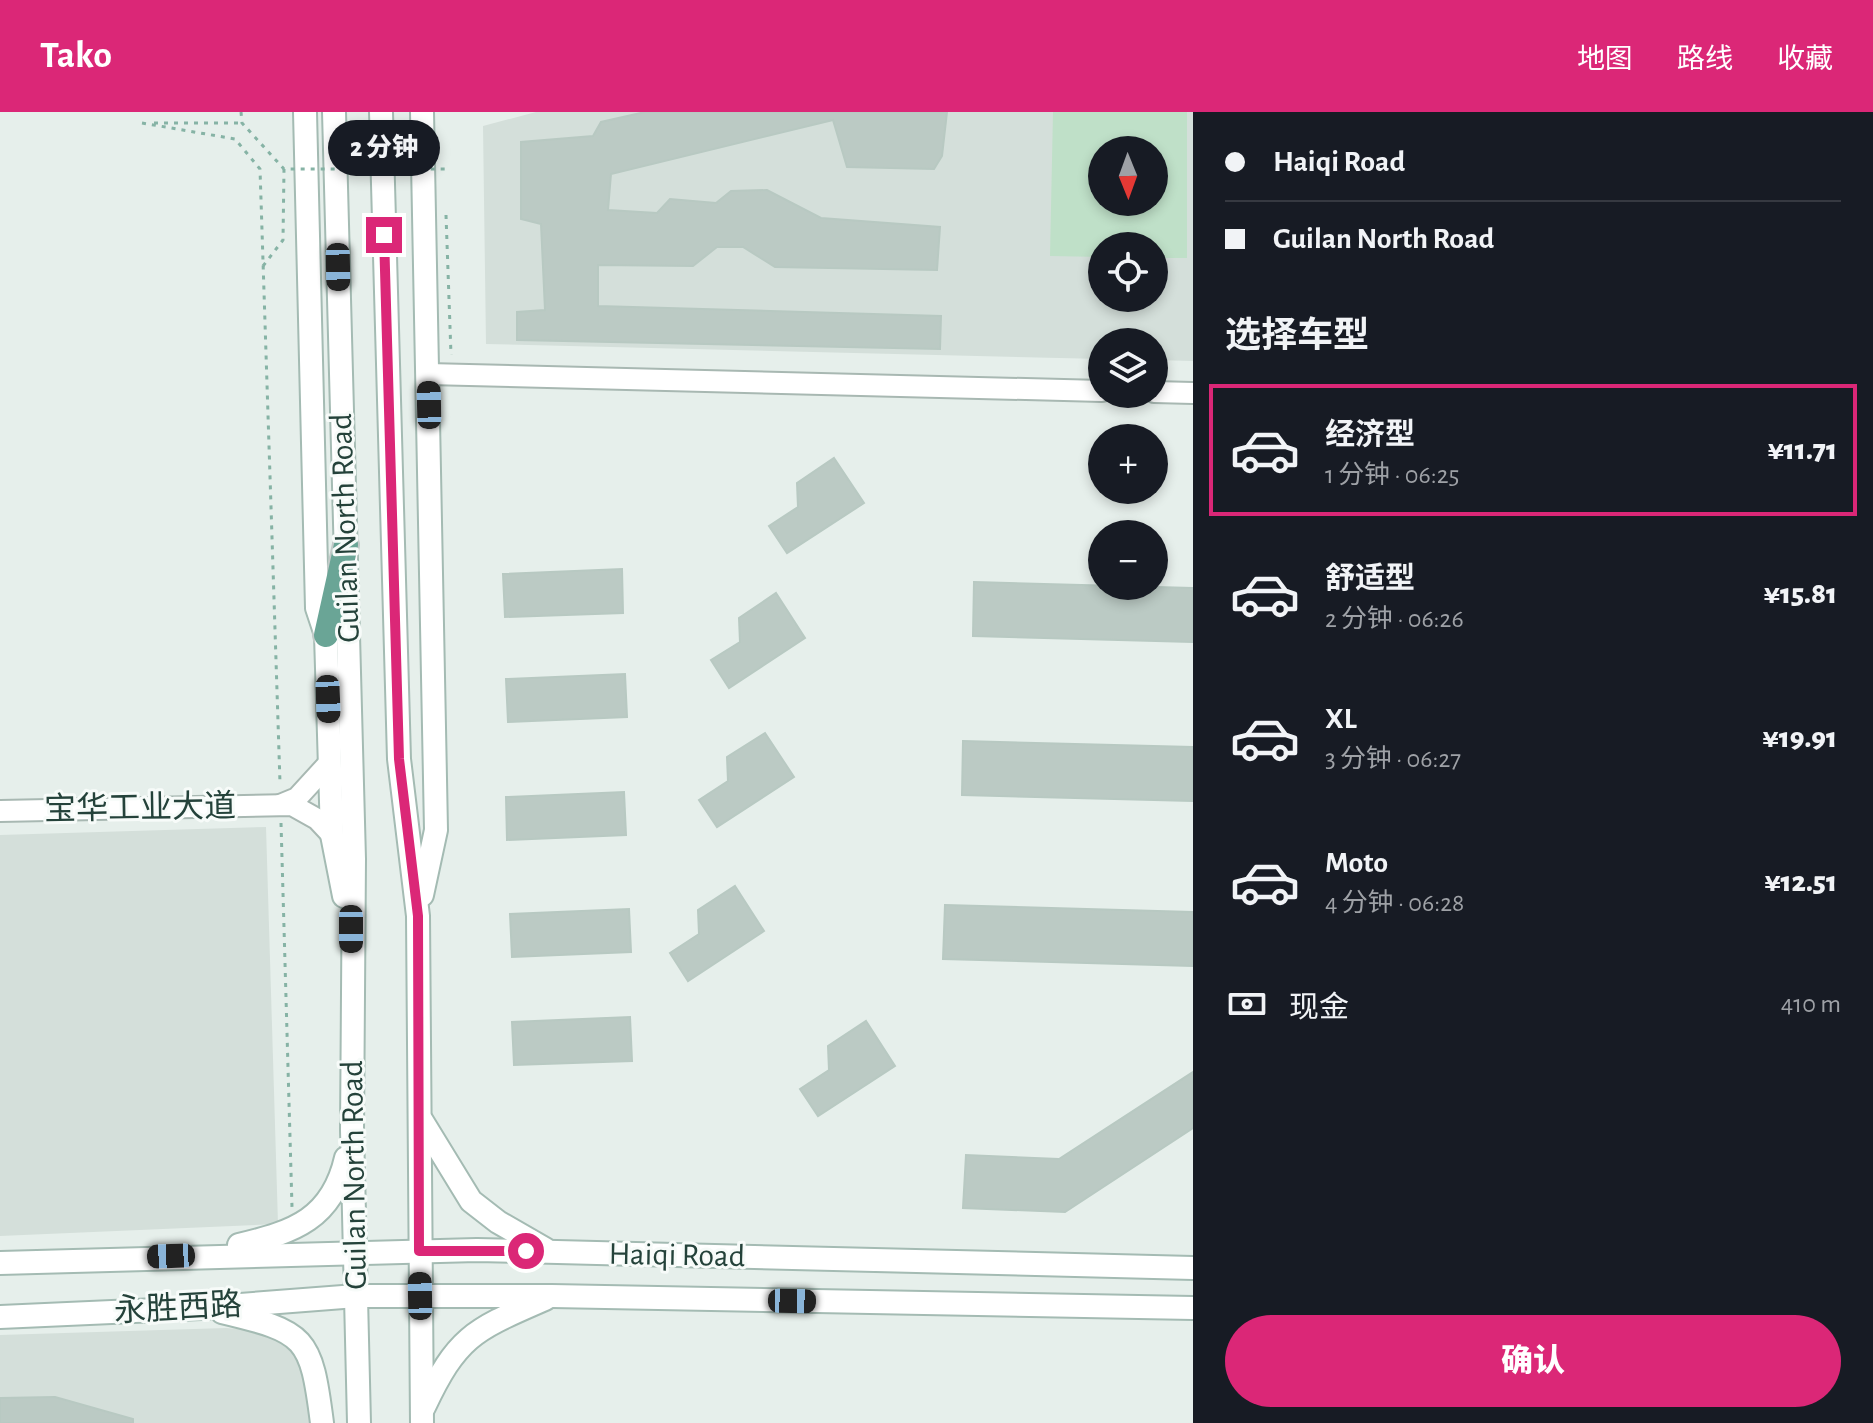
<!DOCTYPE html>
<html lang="zh">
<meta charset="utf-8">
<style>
body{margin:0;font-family:"Alegreya Sans","Noto Sans SC",sans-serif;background:#20242c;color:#f1f3f6;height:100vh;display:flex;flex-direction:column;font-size:30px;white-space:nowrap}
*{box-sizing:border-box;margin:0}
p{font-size:26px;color:#9ea1a6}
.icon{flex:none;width:44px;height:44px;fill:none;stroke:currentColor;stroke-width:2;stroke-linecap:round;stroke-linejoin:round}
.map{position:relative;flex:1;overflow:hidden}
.panel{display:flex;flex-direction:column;background:#171b24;width:680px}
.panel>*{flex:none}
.top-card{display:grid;align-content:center;height:176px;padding:0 32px;background:#171b24}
.needle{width:52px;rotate:179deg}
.fabs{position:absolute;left:1088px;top:24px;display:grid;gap:16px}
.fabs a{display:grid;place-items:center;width:80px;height:80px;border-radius:50%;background:#171b24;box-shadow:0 4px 12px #0003;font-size:40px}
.end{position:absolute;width:36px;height:36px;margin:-18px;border:10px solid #db2777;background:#fff;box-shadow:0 0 0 4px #fff}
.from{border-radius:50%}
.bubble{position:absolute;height:56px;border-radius:28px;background:#171b24;box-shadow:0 4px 12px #0003;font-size:26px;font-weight:800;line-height:56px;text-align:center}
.car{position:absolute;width:24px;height:48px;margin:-24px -12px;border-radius:10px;box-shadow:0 0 6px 2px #0007;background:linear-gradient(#222 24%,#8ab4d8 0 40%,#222 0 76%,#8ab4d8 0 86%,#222 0)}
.top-card b{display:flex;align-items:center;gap:28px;height:76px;font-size:30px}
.top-card b+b{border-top:2px solid #363941}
.top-card i{width:20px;height:20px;background:#f1f3f6}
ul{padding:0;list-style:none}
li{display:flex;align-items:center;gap:24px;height:132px;margin:0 16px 12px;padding:0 16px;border:4px solid transparent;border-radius:0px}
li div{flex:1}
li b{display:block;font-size:30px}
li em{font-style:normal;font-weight:800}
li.selected{border-color:#db2777}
li>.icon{width:72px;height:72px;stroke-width:1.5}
h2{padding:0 32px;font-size:36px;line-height:96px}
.pay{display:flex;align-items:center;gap:20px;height:88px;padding:0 32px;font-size:30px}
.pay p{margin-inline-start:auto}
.action{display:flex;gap:16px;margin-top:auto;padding:16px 32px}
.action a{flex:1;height:92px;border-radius:48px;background:#db2777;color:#fff;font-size:32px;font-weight:800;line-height:92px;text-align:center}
header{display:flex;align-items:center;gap:48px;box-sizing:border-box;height:112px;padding:0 40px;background:#db2777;color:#fff}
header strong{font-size:38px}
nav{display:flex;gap:44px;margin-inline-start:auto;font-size:28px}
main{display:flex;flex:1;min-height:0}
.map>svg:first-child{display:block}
.built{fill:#d4dfda;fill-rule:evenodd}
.green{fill:#bfe0c8;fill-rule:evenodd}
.building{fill:#bbcac4;stroke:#b8c9c2;stroke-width:2}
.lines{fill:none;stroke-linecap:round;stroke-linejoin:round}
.tertiary-casing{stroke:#a8b8b2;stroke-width:24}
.secondary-casing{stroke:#a4bbb3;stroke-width:26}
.primary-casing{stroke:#c2cac8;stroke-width:28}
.path{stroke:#86b3a5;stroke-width:3;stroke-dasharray:4 6;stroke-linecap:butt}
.tertiary{stroke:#fff;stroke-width:20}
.secondary{stroke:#fff;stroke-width:22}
.primary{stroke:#6aa596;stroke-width:24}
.path-bridge{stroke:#86b3a5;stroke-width:3;stroke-dasharray:4 6;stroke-linecap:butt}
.route{stroke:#db2777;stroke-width:10}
.labels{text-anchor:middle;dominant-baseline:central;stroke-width:6;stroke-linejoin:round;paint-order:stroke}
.street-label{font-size:32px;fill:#24423a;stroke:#f7fbf9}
</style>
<header>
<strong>Tako</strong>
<nav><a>地图</a><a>路线</a><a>收藏</a></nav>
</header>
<main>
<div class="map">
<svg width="1193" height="1311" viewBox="0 0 1193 1311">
<rect width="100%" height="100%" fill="#e6efeb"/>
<g class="built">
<path d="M536,0H1193V249L1154,248V230H1102V247L486,232L483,14ZM1102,38H1154V90H1102ZM1102,134H1154V186H1102Z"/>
<path d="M266,715L278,1112L0,1124V723Z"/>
<path d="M226,1216L273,1220L299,1247L308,1272L309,1311H0V1223Z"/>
</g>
<path class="green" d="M1053,0H1187V146H1154V134H1102V145L1050,144ZM1102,38H1154V90H1102Z"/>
<g class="building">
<path d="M645,0H947L942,44L934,57L847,55L833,8L611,62L608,98L657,101L670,87L716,91L731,79L767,78L821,106L940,115L937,158L775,155L743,135H717L693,154L598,153V194L941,204L940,237L517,228V200L545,198L541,112L521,107V30L593,24L601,10Z"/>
<path d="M834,346L864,391L787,441L769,414L798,395L797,371Z"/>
<path d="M622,457L623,501L505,505L503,462Z"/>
<path d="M974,470L1193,476V530L973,524Z"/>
<path d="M776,481L805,526L729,576L711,548L740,530L739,506Z"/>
<path d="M625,562L627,605L508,610L506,567Z"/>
<path d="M765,621L794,665L717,715L699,688L728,669L727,645Z"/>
<path d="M963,629L1193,635V689L962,683Z"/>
<path d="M624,680L626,723L507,728L506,685Z"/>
<path d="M735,774L764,819L688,869L670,841L699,822L698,798Z"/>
<path d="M945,793L1193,800V854L943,847Z"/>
<path d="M629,797L631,840L512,845L510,802Z"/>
<path d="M630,905L632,949L514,953L512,910Z"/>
<path d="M866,909L895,954L818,1004L800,977L829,958L828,934Z"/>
<path d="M1193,960V1016L1065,1100L963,1096L966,1043L1059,1047Z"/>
<path d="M55,1285L133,1307V1311H0V1286Z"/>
</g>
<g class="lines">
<defs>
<g id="tertiary">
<path d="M428,262L1102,279"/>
<path d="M1154,280L1193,281"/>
<path d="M280,693L297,686L330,650"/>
<path d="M0,699L292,693L317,707L332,723"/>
</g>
<g id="secondary">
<path d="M305,0L317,496L326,523L332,723L344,784"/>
<path d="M334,0L354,747L352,1018L359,1311"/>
<path d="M381,0L399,647L418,804L422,1311"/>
<path d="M422,0L436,718L422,783"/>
<path d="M422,1009L471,1089L498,1110L545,1137"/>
<path d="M239,1133C294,1120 332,1107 346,1046"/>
<path d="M0,1151L477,1138L1193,1156"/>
<path d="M222,1200C306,1220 311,1224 322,1311"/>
<path d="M0,1205L201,1196L356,1184H552L1193,1196"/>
<path d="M424,1295C458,1223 474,1218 545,1187"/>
</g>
<path id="primary" d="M326,523L346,433"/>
</defs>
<use href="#tertiary" class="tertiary-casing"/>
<use href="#secondary" class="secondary-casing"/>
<use href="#primary" class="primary-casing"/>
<g class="path">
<path d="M142,11L235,27L260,57L280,671"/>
<path d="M154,11H242"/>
<path d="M446,103L451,243"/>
<path d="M263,154L283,128L284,57"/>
<path d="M281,711L292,1095"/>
</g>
<use href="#tertiary" class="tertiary"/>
<use href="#secondary" class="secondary"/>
<use href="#primary" class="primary"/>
<path class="path-bridge" d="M241,0L242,11L284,57H445"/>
</g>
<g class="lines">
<path class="route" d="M384,123L399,647L418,804L419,1139H526"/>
</g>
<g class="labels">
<g class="street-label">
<text transform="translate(345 416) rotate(-92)">Guilan North Road</text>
<text transform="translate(140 696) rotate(-1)">宝华工业大道</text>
<text transform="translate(354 1063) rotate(-91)">Guilan North Road</text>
<text transform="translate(677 1143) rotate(1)">Haiqi Road</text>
<text transform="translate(178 1196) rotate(-3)">永胜西路</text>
</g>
</g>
</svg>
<div class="fabs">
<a><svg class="needle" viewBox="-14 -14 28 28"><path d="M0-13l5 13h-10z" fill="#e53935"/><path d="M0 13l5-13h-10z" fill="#9ea1a6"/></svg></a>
<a><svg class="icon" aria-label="locate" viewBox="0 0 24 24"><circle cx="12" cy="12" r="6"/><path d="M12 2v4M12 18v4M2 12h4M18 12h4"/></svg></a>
<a><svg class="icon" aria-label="layers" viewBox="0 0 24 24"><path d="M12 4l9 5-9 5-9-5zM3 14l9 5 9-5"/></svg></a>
<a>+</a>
<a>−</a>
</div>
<i class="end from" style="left:526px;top:1139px"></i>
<i class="end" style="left:384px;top:123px"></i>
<div class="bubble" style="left:328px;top:8px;width:112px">2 分钟</div>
<i class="car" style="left:338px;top:155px;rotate:179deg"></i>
<i class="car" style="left:429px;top:293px;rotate:359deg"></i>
<i class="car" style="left:328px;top:587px;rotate:178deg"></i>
<i class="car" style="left:351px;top:817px;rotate:180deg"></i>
<i class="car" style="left:171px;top:1144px;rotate:268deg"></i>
<i class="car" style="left:420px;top:1184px;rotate:359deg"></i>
<i class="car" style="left:792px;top:1189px;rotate:91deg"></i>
</div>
<section class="panel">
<div class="top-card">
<b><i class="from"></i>Haiqi Road</b>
<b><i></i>Guilan North Road</b>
</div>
<h2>选择车型</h2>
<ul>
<li class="selected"><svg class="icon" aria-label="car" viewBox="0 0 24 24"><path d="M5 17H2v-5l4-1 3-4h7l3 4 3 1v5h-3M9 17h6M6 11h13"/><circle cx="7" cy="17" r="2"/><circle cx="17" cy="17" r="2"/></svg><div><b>经济型</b><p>1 分钟 · 06:25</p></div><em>¥11.71</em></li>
<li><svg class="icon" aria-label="car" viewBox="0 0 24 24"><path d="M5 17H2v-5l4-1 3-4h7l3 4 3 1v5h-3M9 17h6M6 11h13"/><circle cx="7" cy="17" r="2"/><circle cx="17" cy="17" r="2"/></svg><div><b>舒适型</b><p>2 分钟 · 06:26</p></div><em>¥15.81</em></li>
<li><svg class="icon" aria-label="car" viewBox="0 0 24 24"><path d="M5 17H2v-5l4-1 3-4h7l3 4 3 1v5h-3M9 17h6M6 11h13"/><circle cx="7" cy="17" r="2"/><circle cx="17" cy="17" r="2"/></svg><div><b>XL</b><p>3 分钟 · 06:27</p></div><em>¥19.91</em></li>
<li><svg class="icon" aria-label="car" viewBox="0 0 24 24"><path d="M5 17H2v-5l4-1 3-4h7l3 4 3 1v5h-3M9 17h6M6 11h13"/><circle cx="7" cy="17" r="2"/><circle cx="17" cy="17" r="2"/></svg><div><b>Moto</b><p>4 分钟 · 06:28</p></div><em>¥12.51</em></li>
</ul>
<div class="pay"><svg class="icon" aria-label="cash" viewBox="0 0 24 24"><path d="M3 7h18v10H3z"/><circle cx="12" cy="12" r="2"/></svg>现金<p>410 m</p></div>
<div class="action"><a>确认</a></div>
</section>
</main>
